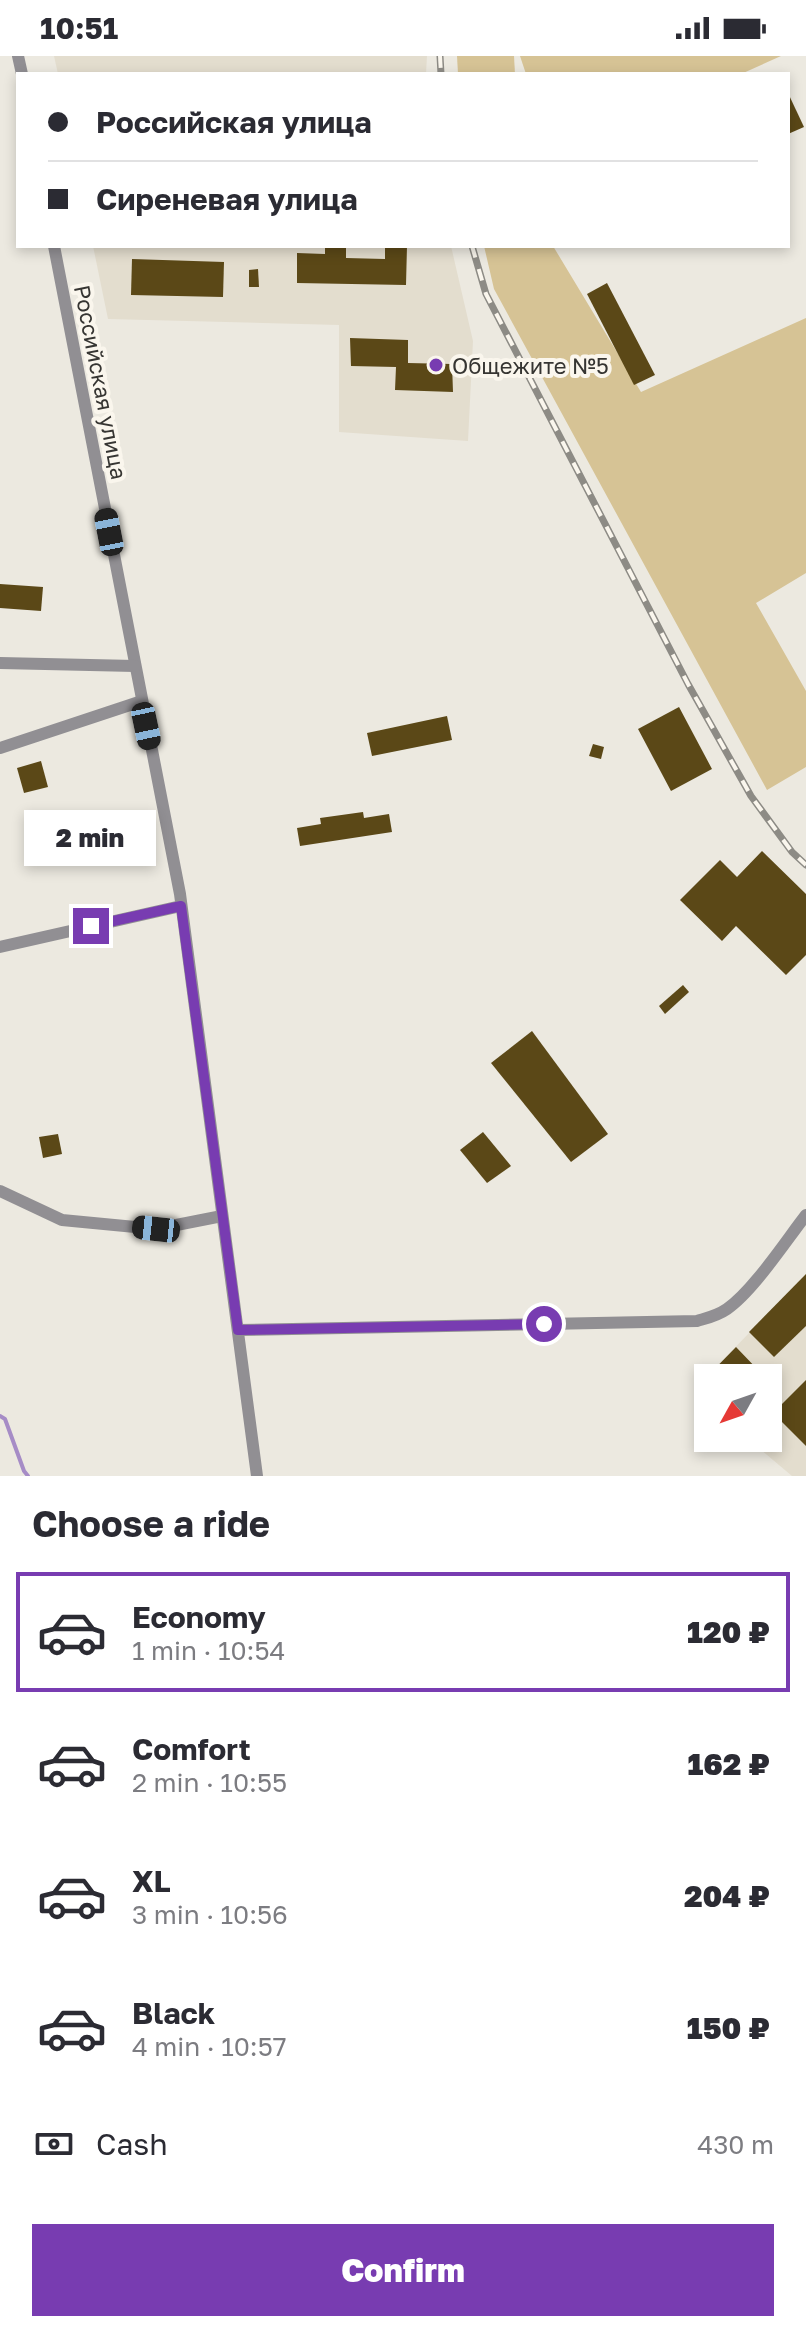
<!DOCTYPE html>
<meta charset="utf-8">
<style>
body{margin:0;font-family:"Golos Text",sans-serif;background:#f2f2f3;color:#2b2b33;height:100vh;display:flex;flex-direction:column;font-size:30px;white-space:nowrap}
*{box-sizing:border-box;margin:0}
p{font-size:26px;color:#7c7c81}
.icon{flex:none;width:44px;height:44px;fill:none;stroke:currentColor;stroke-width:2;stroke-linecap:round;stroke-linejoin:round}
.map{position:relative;height:1420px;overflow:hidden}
.panel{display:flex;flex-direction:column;background:#fff;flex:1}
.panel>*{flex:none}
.banner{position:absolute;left:16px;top:16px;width:774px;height:176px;border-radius:0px;box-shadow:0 4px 12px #0003;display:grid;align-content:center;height:176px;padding:0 32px;background:#fff}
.needle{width:52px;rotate:230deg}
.tools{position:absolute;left:694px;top:1308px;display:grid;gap:16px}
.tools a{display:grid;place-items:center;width:88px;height:88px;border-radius:0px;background:#fff;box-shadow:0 4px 12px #0003;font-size:40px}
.end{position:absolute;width:36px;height:36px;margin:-18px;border:10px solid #783cb1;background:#fff;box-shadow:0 0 0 4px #fff}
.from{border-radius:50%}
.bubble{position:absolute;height:56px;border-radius:0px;background:#fff;box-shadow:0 4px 12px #0003;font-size:26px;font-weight:800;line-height:56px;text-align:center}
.car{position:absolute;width:24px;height:48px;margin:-24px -12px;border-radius:10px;box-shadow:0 0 6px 2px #0007;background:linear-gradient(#222 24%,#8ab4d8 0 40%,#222 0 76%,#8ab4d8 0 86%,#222 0)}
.banner b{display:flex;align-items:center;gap:28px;height:76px;font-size:30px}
.banner b+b{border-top:2px solid #e1e1e2}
.banner i{width:20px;height:20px;background:#2b2b33}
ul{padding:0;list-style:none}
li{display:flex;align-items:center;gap:24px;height:120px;margin:0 16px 12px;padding:0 16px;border:4px solid transparent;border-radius:0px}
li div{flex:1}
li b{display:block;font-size:30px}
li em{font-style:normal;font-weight:800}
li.selected{border-color:#783cb1}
li>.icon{width:72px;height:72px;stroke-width:1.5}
h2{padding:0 32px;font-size:36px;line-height:96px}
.pay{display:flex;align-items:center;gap:20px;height:88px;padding:0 32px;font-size:30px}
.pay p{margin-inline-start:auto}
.primary-button{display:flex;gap:16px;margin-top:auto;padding:16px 32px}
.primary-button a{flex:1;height:92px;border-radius:0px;background:#783cb1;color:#fff;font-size:32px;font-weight:800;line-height:92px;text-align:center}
.status{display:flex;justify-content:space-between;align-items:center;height:56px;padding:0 40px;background:#fff;direction:ltr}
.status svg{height:22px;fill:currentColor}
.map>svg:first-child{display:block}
.built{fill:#e3ddce}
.green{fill:#d6c395}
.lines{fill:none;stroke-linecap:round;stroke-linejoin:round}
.stream{stroke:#a68cc6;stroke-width:4}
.building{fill:#5b4817}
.minor{stroke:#918f93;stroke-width:12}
.rail-casing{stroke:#8d8b85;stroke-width:7}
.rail{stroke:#faf6ed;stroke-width:4;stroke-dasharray:12;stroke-linecap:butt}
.route{stroke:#783cb1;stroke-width:10}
.poi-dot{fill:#783cb1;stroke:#faf6ed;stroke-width:3}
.labels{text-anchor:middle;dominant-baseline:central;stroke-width:8;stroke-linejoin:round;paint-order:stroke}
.poi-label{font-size:22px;fill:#363532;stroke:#faf6ed;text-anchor:start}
.street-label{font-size:22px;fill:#363532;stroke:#faf6ed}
</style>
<div class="status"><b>10:51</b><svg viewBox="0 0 49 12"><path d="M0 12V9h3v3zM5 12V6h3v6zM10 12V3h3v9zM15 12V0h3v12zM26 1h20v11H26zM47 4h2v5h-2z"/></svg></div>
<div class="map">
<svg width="806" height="1420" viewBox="0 0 806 1420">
<rect width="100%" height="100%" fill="#ece9e0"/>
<g class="built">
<path d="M54,0H427L426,18H58Z"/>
<path d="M93,190H451L473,285L468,385L339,376V269L108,263Z"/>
<path d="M806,1218V1420H792L747,1382H768V1322H708V1344L696,1332Z"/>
</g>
<g class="green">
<path d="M457,0H514L515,18H458Z"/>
<path d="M520,0H781L741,18H526Z"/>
<path d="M484,190H553L641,336L806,262V517L756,547L806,635V711L767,734L494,233Z"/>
</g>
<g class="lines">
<path class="stream" d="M0,1360L5,1363L24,1415L28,1420"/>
</g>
<g class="building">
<path d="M788,37L804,71L788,78Z"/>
<path d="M325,190H346V202L385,203V190H407L406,229L297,227V197L325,198Z"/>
<path d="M132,203L224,206L223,241L131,239Z"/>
<path d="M258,213L259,231H249V214Z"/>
<path d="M607,227L655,319L634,329L587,238Z"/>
<path d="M350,282L408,284V307L452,308L453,336L395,334L396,311L351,310Z"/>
<path d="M0,528L43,531L41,555L0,552Z"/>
<path d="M679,651L712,713L671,735L638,673Z"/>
<path d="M447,660L452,684L372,700L367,677Z"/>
<path d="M593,688L604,691L601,703L589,700Z"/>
<path d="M41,705L48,731L24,737L17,712Z"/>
<path d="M363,756L364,762L389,758L392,776L300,790L297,772L321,768L320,762Z"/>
<path d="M762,795L806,838V899L786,919L736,870L722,885L680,844L720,804L737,821Z"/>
<path d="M683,929L689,936L665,958L659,950Z"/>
<path d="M532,975L608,1078L571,1106L491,1007Z"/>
<path d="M483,1076L511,1110L487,1127L460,1094Z"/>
<path d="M58,1078L62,1098L43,1102L39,1081Z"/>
<path d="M806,1218V1270L774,1301L749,1276Z"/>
<path d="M736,1291L760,1316L755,1322H708V1344L696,1332Z"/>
<path d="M806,1324V1390L773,1357Z"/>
</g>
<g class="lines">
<g class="minor">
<path d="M18,0L22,18"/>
<path d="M54,190L180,838L257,1420"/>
<path d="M0,607L135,610"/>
<path d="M0,692L142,645"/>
<path d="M0,891L181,850"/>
<path d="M0,1135L62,1164L156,1173L222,1160"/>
<path d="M238,1274L697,1265C707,1262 717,1260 727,1253C753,1235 785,1186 806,1159"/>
</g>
<defs>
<g id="rail">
<path d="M440,0L441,18"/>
<path d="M472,190L486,238L688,628L751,740L792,796L806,809"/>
</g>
</defs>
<use href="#rail" class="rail-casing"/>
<use href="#rail" class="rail"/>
</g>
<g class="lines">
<path class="route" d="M91,870L181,850L238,1274L544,1268"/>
</g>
<circle class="poi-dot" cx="436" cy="309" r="8"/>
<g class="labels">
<g class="poi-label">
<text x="452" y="309">Общежите №5</text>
</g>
<g class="street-label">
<text transform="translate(101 326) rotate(79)">Российская улица</text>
</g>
</g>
</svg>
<div class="tools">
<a><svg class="needle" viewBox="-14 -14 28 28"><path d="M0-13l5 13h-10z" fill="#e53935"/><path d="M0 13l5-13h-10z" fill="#7c7c81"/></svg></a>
</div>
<i class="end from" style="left:544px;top:1268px"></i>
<i class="end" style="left:91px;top:870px"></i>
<div class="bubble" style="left:24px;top:754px;width:132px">2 min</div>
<i class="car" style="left:109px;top:476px;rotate:349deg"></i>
<i class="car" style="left:146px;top:670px;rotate:168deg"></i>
<i class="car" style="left:156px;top:1173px;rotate:276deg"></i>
<div class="banner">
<b><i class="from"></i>Российская улица</b>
<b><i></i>Сиреневая улица</b>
</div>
</div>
<section class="panel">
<h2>Choose a ride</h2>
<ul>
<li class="selected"><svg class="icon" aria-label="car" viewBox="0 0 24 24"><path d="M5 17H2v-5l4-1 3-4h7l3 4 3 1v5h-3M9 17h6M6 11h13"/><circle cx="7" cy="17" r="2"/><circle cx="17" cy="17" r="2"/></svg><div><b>Economy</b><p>1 min · 10:54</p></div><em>120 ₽</em></li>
<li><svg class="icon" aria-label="car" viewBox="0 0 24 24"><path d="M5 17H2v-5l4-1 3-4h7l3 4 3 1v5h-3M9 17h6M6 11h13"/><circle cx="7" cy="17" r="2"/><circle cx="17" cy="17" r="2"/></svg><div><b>Comfort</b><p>2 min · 10:55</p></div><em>162 ₽</em></li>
<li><svg class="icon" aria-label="car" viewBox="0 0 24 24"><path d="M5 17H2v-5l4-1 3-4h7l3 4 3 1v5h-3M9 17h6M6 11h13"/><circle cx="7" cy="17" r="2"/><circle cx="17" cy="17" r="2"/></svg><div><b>XL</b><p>3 min · 10:56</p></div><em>204 ₽</em></li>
<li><svg class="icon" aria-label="car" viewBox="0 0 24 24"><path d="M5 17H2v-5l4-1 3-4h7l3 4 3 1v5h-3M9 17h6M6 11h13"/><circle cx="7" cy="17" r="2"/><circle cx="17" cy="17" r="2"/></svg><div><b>Black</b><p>4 min · 10:57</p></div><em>150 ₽</em></li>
</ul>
<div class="pay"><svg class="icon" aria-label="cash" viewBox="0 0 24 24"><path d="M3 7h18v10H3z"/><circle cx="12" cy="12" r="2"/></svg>Cash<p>430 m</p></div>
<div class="primary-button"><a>Confirm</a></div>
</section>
